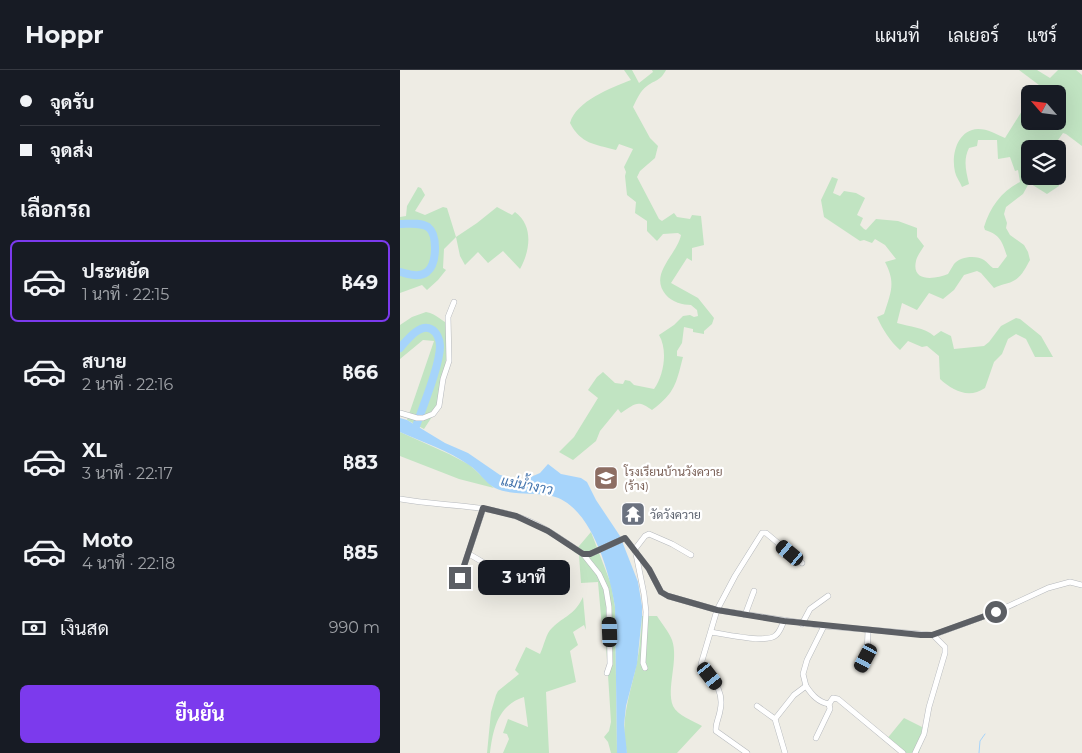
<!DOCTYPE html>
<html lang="th">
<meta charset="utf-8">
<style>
body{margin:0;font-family:Montserrat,Sarabun,sans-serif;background:#20242c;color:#f1f3f6;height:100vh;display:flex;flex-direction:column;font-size:19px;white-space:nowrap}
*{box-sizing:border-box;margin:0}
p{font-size:16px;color:#9ea1a6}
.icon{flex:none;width:28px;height:28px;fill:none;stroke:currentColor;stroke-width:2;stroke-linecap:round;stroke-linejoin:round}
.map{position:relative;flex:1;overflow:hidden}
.details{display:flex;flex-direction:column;background:#171b24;width:400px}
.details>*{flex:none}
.top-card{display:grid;align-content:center;height:110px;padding:0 20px;background:#171b24}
.needle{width:32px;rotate:298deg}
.buttons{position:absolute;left:621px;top:15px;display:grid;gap:10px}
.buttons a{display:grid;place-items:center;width:45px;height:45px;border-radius:8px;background:#171b24;box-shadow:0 5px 20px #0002;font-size:25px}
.end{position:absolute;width:22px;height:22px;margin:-11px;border:6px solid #5c5f64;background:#fff;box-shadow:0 0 0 2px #fff}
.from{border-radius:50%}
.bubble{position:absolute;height:35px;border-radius:8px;background:#171b24;box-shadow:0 5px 20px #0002;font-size:16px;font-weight:700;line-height:35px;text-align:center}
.car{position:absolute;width:15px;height:30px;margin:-15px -8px;border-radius:6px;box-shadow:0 0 4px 1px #0007;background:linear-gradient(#222 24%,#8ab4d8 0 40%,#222 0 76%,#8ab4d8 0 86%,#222 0)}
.top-card b{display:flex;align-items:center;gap:18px;height:48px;font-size:19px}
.top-card b+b{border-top:1px solid #363941}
.top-card i{width:12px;height:12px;background:#f1f3f6}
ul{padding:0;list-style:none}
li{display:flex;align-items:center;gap:15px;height:82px;margin:0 10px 8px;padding:0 10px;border:2px solid transparent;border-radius:8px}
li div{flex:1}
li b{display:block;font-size:19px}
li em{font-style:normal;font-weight:700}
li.active{border-color:#7c3aed}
li>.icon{width:45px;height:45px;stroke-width:1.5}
h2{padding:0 20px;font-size:22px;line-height:60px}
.pay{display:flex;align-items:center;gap:12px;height:55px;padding:0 20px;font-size:19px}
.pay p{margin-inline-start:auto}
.primary-button{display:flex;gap:10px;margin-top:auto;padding:10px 20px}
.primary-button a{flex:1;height:58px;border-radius:8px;background:#7c3aed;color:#fff;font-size:20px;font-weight:700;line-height:58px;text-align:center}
header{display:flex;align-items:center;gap:30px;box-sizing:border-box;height:70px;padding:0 25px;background:#171b24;border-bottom:1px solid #363941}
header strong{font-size:24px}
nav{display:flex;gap:28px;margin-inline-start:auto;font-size:18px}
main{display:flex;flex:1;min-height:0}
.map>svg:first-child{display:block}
.green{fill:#c1e4c2}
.water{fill:#a6d4fb}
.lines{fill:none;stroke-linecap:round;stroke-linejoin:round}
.stream{stroke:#a6d4fb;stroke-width:1}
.river{stroke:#a6d4fb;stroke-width:8}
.minor-casing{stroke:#b6b9bd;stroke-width:6}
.minor{stroke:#fff;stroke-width:5}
.route{stroke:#5c5f64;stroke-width:6}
.labels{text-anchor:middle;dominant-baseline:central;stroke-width:4.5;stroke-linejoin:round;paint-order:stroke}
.education-label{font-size:12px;fill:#785e54;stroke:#fff;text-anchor:start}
.worship-label{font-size:12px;fill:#5b616d;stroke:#fff;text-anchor:start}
.water-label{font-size:14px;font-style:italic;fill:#4374ad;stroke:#fff}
</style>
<header>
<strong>Hoppr</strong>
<nav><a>แผนที่</a><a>เลเยอร์</a><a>แชร์</a></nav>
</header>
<main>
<section class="details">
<div class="top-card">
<b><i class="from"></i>จุดรับ</b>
<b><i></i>จุดส่ง</b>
</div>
<h2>เลือกรถ</h2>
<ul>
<li class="active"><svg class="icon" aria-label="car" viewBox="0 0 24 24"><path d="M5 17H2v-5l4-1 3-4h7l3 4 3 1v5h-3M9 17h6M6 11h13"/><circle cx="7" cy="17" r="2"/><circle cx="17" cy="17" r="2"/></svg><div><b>ประหยัด</b><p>1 นาที · 22:15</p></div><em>฿49</em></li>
<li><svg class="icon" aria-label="car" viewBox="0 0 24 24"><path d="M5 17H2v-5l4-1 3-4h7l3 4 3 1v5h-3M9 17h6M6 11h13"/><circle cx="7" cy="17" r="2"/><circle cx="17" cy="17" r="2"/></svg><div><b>สบาย</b><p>2 นาที · 22:16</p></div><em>฿66</em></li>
<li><svg class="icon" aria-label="car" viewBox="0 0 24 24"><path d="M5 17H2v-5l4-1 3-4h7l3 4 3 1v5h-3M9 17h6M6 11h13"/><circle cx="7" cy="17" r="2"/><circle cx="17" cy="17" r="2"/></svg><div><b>XL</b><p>3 นาที · 22:17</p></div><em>฿83</em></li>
<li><svg class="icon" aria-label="car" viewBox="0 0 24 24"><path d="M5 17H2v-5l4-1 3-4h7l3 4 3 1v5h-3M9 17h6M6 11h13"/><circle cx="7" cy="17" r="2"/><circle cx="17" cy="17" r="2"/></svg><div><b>Moto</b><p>4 นาที · 22:18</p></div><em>฿85</em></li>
</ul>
<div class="pay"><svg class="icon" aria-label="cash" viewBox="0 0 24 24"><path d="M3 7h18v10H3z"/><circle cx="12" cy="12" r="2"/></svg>เงินสด<p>990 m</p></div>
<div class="primary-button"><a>ยืนยัน</a></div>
</section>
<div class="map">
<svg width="682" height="683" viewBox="0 0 682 683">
<rect width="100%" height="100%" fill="#eeece4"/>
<g class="green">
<path d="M224,0H232L239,13L253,2L252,0H266C260,11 257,9 247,16C240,21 237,29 233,37L250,68L258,76L255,88L240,101L237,107L259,149L262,151L274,143L277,147L290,149L292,145L301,146L304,175L292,178V191L287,188L271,213L298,228L314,248L312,254L304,261V264L293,262V259L284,257L282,273L277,281V286L283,287C276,314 275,323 252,340C237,329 235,334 221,343L218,339L200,361L196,371L173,390L159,382L174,367L198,328L188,320L197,307L203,302L215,313L223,314L225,310L230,311L234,315L254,319C264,305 268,280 259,265L274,255L283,246L290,245L294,247L298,246L297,240L291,235C283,235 272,232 266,225C248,204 277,185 281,165L278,163L263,164L257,171L247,161V151L235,143L236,132L227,125L225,106L226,102L224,97L233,79L219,74L216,80C194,74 181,74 170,53C176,31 211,18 231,10Z"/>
<path d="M619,0H637L650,8L658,0H676L682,5V76L666,64L663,63L658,70V91V79H630V106H657L659,116L647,124L631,114L628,115L623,124L606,137L604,144L607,153L606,158L610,165L624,175L628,182L630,190C626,197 622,206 615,210C609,214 601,214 594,218L581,203L577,201L564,205L554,220L543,229L529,223L517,240L502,233L497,253C510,257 524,257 534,266L541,261L551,266L554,279L584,276L589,272L601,256L616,248L620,249L641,266L653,287H635L626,269L616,264L608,269L602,284L594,292L585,318C569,329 553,321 540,309L539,286L527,276L522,277L508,271L500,280C490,271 483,260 477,247L484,244C491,222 496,213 485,192L496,189L485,175L475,169L472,173L464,170L460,171L424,147L421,130L432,107L438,109L433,123L440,126L444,121L456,123L465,128L457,145L463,148L460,155L464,159L466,160L476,149L498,151L517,158V167L524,176C521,181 517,186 516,191C511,213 536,209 548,204C550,201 552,197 554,194C560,186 577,185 584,190C587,192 590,196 593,198H598L607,186C602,172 601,165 585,160L584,157C590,137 602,121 620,112L618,100L615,101L610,87L598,89L597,70H578L577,76L569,78C563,90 566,101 569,114L562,117C560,112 556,107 555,102C551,85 557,60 578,59C588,59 596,64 605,68L630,28V51H658V24H633L639,15Z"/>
<path d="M18,117L21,118L25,125L15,141L25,145L43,137L47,138L56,167L77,153L97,137L112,145L115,142C134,156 130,181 120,199L103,181L88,193L78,182L65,195L60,186L56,167L44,179L43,198L46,200L38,210L27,220L22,215L0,223V147L6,146L7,136Z"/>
<path d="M26,242C38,244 41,252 50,254L41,333L24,359L7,350L34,271L23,270L0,289V255L12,247Z"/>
<path d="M0,362L49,384L70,395L94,418L59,409L0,386Z"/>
<path d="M191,462L211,514L215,537L217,683H211L208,672L204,667L209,661L211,652L205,558H202L198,512L181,513L179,485L174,482Z"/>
<path d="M183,527L186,560L184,555L173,562L178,575L170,581L176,612L146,622L149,683H103L109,669L107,664L103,663L108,649L128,657L124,627C98,635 93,659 90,683H87L91,642L96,625L98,621L119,604L115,600L126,577L140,584C144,576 146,563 152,558C165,545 174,546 183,527Z"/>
<path d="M242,546H257C262,554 269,562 272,570C279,590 266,618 273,636C277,645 293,651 302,656L277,683H227C219,651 231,622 237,592C240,577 241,561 242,546Z"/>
<path d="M504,648L526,659L519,683H499L486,670Z"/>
</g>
<path class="water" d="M0,348L7,350L45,373L68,383L100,405L117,409H126L140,403L148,394L161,404L181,408L187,412L196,430L220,466L238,512L242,536V546L237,594L226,636L224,655L227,683H217L215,537C210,503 191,435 152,426C134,422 112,426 95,418C85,413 79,401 69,395C49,381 23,372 0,362Z"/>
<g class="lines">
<path class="stream" d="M579,683L580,671L585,664"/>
<g class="river">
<path d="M0,154C8,154 20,152 28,157C38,165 37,194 27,202C19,208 9,204 0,202"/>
<path d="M0,278C7,270 20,253 31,259C37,262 40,270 40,276C40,296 21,341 14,362"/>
</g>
<defs>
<g id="minor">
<path d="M0,343L17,348H23L33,344L39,336L43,309L49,291L48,247L54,232"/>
<path d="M0,429C38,436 78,434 115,446C140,453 162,470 183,484H190L225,468L249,499L261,522L268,526L317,540L424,556L533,565L596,542L648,518L670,512L682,515"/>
<path d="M69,484L86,494V500L83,507"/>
<path d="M183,484L199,504L206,519L209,537L210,594L207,603"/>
<path d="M60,508L83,439"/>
<path d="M345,545L354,521"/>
<path d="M402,554L410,539L428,526"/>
<path d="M311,562C323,564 368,574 376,565C380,562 382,555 384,551"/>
<path d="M245,598L243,593L246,542L244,524L235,479L245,466L249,464L272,474L291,485"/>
<path d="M460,599L467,586L468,561"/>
<path d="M406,616L403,604L407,590L424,556"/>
<path d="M357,636L375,649L385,683"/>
<path d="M375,649L394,625L406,616C412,625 418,632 429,634L433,628L438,629L503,683"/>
<path d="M416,668L430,639L429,634"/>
<path d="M347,683L316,661C315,654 319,648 320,641C325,620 312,609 301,594L317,540L335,506L362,463H366L402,493"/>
<path d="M515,683L524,664L529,637L545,583V577L533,565"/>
</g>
</defs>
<use href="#minor" class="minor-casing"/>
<use href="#minor" class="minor"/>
</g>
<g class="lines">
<path class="route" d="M60,508L83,438L116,446L148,461L183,484H190L225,468L249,499L261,522L268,526L317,540L384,551L521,565H532L596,542"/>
</g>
<defs>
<symbol id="school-square" viewBox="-11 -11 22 22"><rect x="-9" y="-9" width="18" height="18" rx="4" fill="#8d6e63" stroke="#fff"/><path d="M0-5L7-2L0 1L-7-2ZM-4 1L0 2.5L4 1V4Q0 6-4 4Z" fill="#fff"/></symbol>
<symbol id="temple-square" viewBox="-11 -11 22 22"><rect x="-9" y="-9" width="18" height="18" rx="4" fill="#6b7280" stroke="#fff"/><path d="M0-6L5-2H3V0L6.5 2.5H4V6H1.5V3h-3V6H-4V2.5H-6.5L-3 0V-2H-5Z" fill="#fff"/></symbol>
</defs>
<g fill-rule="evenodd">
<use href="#school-square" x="192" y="394" width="28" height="28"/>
<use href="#temple-square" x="219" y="430" width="28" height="28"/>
</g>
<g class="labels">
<g class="education-label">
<text x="224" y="401">โรงเรียนบ้านวังควาย<tspan x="224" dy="14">(ร้าง)</tspan></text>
</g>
<g class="worship-label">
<text x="250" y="444">วัดวังควาย</text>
</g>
<g class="water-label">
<text transform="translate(127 415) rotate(11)">แม่น้ำงาว</text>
</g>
</g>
</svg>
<div class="buttons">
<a><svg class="needle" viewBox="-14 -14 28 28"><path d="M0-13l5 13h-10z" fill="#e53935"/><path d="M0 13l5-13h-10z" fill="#9ea1a6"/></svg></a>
<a><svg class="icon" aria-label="layers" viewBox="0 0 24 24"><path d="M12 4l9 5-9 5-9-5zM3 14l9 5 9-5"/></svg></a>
</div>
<i class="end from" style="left:596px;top:542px"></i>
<i class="end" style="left:60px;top:508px"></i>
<div class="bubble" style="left:78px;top:490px;width:92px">3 นาที</div>
<i class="car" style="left:390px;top:483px;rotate:310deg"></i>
<i class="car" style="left:210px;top:562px;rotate:358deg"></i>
<i class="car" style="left:466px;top:588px;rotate:208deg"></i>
<i class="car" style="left:310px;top:606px;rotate:142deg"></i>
</div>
</main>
